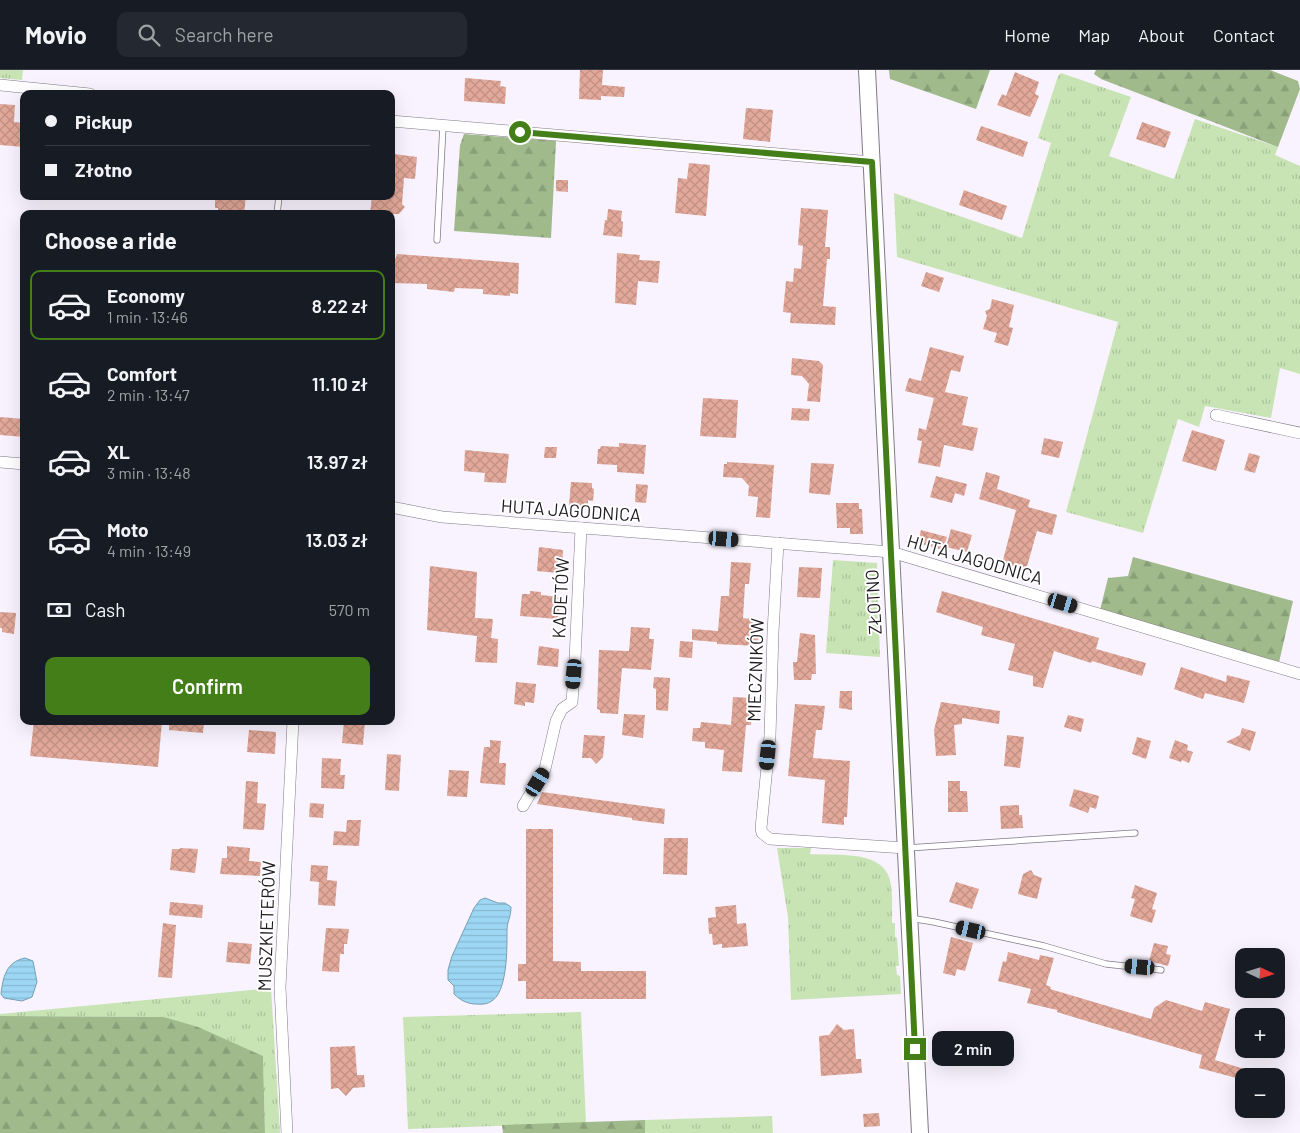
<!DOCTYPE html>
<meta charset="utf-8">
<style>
body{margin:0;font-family:Barlow,sans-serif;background:#242831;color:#f1f3f6;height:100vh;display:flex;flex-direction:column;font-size:19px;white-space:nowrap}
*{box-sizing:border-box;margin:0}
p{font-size:16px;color:#9ea1a6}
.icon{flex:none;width:28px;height:28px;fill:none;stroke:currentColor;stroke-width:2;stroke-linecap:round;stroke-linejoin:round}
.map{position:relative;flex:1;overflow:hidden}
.details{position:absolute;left:20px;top:140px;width:375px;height:515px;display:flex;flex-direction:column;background:#171b24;border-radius:10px;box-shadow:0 5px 20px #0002}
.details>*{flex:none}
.top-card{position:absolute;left:20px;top:20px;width:375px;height:110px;border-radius:10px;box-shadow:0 5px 20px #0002;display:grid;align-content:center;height:110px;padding:0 25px;background:#171b24}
.needle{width:32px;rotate:94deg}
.fabs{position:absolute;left:1235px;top:878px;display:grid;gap:10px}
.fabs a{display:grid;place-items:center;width:50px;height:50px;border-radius:10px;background:#171b24;box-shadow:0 5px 20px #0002;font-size:25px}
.end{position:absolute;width:22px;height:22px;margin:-11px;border:6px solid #447e19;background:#fff;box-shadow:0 0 0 2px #fff}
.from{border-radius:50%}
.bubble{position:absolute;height:35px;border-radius:10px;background:#171b24;box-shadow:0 5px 20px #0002;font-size:16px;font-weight:600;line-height:35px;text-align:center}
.car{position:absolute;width:15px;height:30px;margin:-15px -8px;border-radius:6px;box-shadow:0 0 4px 1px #0007;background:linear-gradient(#222 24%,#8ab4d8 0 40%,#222 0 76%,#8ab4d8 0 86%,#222 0)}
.top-card b{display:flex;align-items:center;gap:18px;height:48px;font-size:19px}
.top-card b+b{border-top:1px solid #363941}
.top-card i{width:12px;height:12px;background:#f1f3f6}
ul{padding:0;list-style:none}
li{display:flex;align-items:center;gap:15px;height:70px;margin:0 10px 8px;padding:0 15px;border:2px solid transparent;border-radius:10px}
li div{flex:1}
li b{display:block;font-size:19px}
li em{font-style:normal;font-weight:600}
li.selected{border-color:#447e19}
li>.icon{width:45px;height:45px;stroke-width:1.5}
h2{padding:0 25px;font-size:22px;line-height:60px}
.pay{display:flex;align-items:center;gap:12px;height:55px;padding:0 25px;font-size:19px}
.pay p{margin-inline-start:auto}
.button{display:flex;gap:10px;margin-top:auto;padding:10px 25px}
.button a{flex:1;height:58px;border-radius:10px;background:#447e19;color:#fff;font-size:20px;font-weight:600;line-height:58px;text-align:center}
header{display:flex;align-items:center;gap:30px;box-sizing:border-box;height:70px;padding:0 25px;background:#171b24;border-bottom:1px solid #363941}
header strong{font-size:24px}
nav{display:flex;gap:28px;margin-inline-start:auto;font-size:18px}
.search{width:350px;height:45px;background:#242831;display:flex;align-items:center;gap:12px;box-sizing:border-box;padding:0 18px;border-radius:10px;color:#9ea1a6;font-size:19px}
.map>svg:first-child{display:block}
.grass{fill:url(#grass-tufts)}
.forest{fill:url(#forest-firs)}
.water{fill:url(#water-rules);stroke:#779fb4}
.building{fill:url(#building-cross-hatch)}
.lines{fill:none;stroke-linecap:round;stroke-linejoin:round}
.lane-casing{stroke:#807a86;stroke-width:7}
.street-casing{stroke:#807a86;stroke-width:12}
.secondary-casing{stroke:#807a86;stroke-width:18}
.lane{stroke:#fff;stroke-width:5.5}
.street{stroke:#fff;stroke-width:11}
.secondary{stroke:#fff;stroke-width:16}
.route{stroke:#447e19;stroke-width:6}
.labels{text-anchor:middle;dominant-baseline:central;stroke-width:4;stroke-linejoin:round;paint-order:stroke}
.street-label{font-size:18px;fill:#1e1b20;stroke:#fff}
</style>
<header>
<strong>Movio</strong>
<div class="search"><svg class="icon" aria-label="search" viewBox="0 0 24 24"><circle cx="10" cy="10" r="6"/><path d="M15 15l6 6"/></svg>Search here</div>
<nav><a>Home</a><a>Map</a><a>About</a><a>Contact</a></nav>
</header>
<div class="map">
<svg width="1300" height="1063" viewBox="0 0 1300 1063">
<defs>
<pattern id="grass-tufts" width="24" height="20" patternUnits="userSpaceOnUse" patternTransform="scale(1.25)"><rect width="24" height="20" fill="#c9e4b4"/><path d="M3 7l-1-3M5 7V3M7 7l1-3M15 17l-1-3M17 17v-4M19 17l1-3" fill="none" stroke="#acc39a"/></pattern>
<pattern id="forest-firs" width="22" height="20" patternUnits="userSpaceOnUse" patternTransform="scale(1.25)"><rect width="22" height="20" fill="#a0ba8b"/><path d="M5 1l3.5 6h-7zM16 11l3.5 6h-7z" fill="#899f78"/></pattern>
<pattern id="water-rules" width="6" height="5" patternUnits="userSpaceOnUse" patternTransform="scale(1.25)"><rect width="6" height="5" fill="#9dd7f4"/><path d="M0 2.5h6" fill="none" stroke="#87b8d1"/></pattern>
<pattern id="building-cross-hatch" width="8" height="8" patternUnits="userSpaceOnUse" patternTransform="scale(1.25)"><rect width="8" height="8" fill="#e2a899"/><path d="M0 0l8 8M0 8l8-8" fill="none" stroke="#c19084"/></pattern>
</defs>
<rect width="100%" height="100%" fill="#f8f3fe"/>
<g class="grass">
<path d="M0,0H23L22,10L0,8Z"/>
<path d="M1061,3L1131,27L1109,86L1174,109L1195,49L1278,77L1275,85L1300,96V304L1280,298L1271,348L1205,336L1199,357L1178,349L1143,463L1066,442L1118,252L897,187L894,123L1022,168L1051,73L1038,68L1058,6Z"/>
<path d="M833,490L877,493L880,587L826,583Z"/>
<path d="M777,778H811L810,784C835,786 882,779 890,810C893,823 892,839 892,853H895V867L897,868L899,896H896L897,905L900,906L901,924L791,930L788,847Z"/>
<path d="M271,918L280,1063H265L263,986L164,947L0,946V944Z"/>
<path d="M581,942L586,1053L408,1059L403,947Z"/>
<path d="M772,1046L773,1063H645V1050Z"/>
</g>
<g class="forest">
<path d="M889,0H990L976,39L890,9Z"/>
<path d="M1096,0H1270L1298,11L1300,19L1278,77L1101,9L1094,4Z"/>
<path d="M464,64L556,71L551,168L454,161L460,75Z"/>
<path d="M1133,487L1293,531L1278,597L1099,544L1108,508L1128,506Z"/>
<path d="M0,946L164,947L198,957L263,986L265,1063H0Z"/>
<path d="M645,1050V1063H503L502,1055Z"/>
</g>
<g class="water">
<path d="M485,828L498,833H505L511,837C511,847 507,852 507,860C507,877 508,924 490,932C485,935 479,934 474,934C466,933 460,930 454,924V916L448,910V900L452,886L474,838L480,830Z"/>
<path d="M25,888L33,891L37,912L32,927L22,931L4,928L1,924C3,907 6,892 25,888Z"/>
</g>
<g class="building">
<path d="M580,0H603L602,15L625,17L624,27L601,26V30L579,29Z"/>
<path d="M1015,2L1039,12L1035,24L1039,26L1030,47L997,35L1002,24L1006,26Z"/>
<path d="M465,8L501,11L500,16L506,17L505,34L464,31Z"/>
<path d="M0,34L15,35L14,52L24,53V77L0,75Z"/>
<path d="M746,38L773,40L770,72L743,69Z"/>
<path d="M1142,52L1171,62L1165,78L1136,69Z"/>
<path d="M981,56L1028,72L1023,87L976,70Z"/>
<path d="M394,84L417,87L415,109L404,108L402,134L405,137L399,144H370L372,126H391Z"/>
<path d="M689,93L710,95L706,146L675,143L678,108L687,109Z"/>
<path d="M556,110H568V122L556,121Z"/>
<path d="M964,120L1007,136L1002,150L959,135Z"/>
<path d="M215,126H246L244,144H218V138H215Z"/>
<path d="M801,138L828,140L825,177H830V189H827L823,236L836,237L835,255L790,253L791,243L783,242L786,211L793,212L794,198L801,199L803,176L798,175Z"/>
<path d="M608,139L622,141L621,151L623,152L622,167L603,165L605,150H607Z"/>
<path d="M617,183L640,185L639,190L660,191L658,213L638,211L636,235L615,233Z"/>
<path d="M397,184L519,193L518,224L510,223V226L483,224V219L455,218L454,222L427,219V214L391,213V187L396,188Z"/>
<path d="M926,202L944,208L939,222L921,216Z"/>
<path d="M992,229L1014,235L1009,257L1013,258L1008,276L994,272L997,263L983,259L987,246L985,241L990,239Z"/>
<path d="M930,277L964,286L960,302L951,300L945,322L968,327L962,355L978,358L973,381L944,375L940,397L918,393L922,371L917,370L919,358L926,360L934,328L905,321L909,308L921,311Z"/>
<path d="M792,288L819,291L823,295L820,332L807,331L809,314L802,306L791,305Z"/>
<path d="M703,328L738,330L736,368L700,366Z"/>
<path d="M792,338L810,339L809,351L791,350Z"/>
<path d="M0,347L24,349V367L0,365Z"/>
<path d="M1192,360L1225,370L1216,401L1182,391Z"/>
<path d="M1044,368L1063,372L1059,388L1041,384Z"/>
<path d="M619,373L646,375L644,404L617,402V395L597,394L598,379H600L601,376L619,377Z"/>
<path d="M545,377H557L556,388H544Z"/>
<path d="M465,380L509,384L506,413L484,412L485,403L464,401Z"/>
<path d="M1249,383L1260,386L1255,403L1244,400Z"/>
<path d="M727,392L774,395L770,448L756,447L758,427L748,426L749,416L742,408L723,407L724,394H727Z"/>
<path d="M811,393L834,394L830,425L809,423Z"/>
<path d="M986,402L1000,406L997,419L1030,430L1028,437L1057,445L1052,465L1037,461L1026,500L1002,494L1016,440L979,429Z"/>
<path d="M936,406L967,414L964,426L955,423L952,433L930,427Z"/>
<path d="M571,412L592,413V418L594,419L593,431L588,430V437L569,436Z"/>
<path d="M636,414L648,415L646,433L635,432Z"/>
<path d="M836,433H859V439H862L863,464H850V458H837Z"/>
<path d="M951,459L972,465L967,482L946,477Z"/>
<path d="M921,460L947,467L943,480L918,473Z"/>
<path d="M539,477L563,480L562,497H558V503L537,501Z"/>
<path d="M731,492L751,493L749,514H745L743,548L759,550L758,576L717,574V572L692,570V559L718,561L721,526H729Z"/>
<path d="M430,496L477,502L475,548L493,549L491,568L498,569L497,593L475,592L477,566L427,560Z"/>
<path d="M799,497L822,498L820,528L797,527Z"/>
<path d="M530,521L541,522V525L560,527L558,549L520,546L522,524H530Z"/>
<path d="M942,521L1099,568L1096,579L1146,593L1142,606L1092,591L1091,593L1054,581L1043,618L1033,616V606L1008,600L1015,574L981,565L983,557L936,542Z"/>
<path d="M0,542L16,543L14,564L2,562V558H0Z"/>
<path d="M631,557L650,558L649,569H654L651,600L622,598L618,644L600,643V640L597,639L599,580L629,581Z"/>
<path d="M800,563L815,565L816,604H812L811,610H794L793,592H797Z"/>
<path d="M680,571L693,572L692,588L679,587Z"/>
<path d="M539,576L559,579L558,597L537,595Z"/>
<path d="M1181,597L1226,612L1227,605L1250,611L1244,633L1205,623L1203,629L1174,619Z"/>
<path d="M654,607L670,608L668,641L656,640V619L653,618Z"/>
<path d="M516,612L536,614L534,633L525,632V636L514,634Z"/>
<path d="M840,621H852V640L839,638Z"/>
<path d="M733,627L753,628L751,655H746L742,702L722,701L724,680L705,678V672L692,671L693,658H700L701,652L731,655Z"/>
<path d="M941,632L1000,641L999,654L962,648V654L954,655L956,685L936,686L934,660Z"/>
<path d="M795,634L825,636L822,660H816L813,688L850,691L847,747H844V755L822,753L825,710L788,706Z"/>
<path d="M624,644L645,645L643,668L622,665Z"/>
<path d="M1068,645L1084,649L1081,662L1064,657Z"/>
<path d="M34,651H162L158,697L30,686Z"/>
<path d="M169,651H204L203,663L169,660Z"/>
<path d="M344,651H365L363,675L342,673Z"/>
<path d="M1242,658L1256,662L1250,681L1226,672L1240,665Z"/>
<path d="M249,660L276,662L275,684L247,682Z"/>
<path d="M584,665L605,666L603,687L596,694L591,688H582Z"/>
<path d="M1007,665L1024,667L1020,698L1004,696Z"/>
<path d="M1137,667L1151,671L1146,689L1132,684Z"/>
<path d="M490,670L501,671L499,693H506L505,715L480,713L484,677H490Z"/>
<path d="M1175,670L1188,675L1187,680L1193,682L1189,693L1182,690L1181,692L1169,688Z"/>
<path d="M387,684L401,685L399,721L385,720Z"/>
<path d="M322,688L341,689L340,705H345L344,719L321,718Z"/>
<path d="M449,700L469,701L467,727L447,726Z"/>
<path d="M246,711L258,712L257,733L266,734L264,760L243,759Z"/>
<path d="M948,711H960V721H967L968,742H948Z"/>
<path d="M1074,719L1099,726L1096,739L1090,737L1088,743L1069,736Z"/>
<path d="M542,722L665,739L664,754L632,750V748L537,734Z"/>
<path d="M310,733L324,734L323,748L309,747Z"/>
<path d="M1019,735V745H1022L1023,758L1001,759L1000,736Z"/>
<path d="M347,750H361L359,776L333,775L334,761L346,762Z"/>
<path d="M526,759H553V891L581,892V901H646V929H526V911H518V894H526Z"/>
<path d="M664,768H688L687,805L663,804Z"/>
<path d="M227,776L250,778L249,791L261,792L260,806L220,804L222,788H227Z"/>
<path d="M180,778L198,779L195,803L170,800L172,779H180Z"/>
<path d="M311,795L328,796L327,810L337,811L335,836L318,835L319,812L310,811Z"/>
<path d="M1031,800L1034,805L1042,808L1037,829L1018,824L1023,804Z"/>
<path d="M956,812L979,819L972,839L949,832Z"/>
<path d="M1135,815L1157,823L1152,839L1156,840L1152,853L1130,846L1135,829L1131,828Z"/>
<path d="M170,832L203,835L202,848L169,845Z"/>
<path d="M736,835L737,854L746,853L748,876L722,878V874L713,875L712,864H709L708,848L716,847L715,837Z"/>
<path d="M163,853L176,855L172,908L158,907Z"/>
<path d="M326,858L349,859L347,874H344V884H340L339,902L322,901Z"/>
<path d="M951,867L973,873L965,901L957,899L955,906L943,903Z"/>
<path d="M228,872L252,874L250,894L226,892Z"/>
<path d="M1154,873L1168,876L1166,884L1171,885L1168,896L1149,891Z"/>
<path d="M1008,882L1039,890L1040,885L1054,888L1046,915L1051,917L1050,919L1151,949L1154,938L1166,930L1202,941L1205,932L1230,939L1215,990L1257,1003L1256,1006H1244V1010L1199,998L1202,985L1093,953L1057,942V940L1027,933L1031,919L998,911L1003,891L1006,892Z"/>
<path d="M837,954L844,960L854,959L856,989H861L862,1003L821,1006L819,966L829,965Z"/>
<path d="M355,976L357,1005H364L365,1017L353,1018L346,1026L338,1018L331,1019L330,977Z"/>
<path d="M879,1043L880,1056L864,1057L863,1044Z"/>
</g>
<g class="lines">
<defs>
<g id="lane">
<path d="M277,144L279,126"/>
<path d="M437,170L443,56"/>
<path d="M907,778L1135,763"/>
<path d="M910,848L934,852L1044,876L1106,894L1161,900"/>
</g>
<g id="street">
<path d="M0,15L90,24"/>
<path d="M391,51L872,92"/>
<path d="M1216,345L1300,363"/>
<path d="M0,392L24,394"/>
<path d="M391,437L442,447L891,482L1300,604"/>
<path d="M778,473L773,562L770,666L761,758L762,763L770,769L905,778"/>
<path d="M523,736L545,699L556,651L562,639L572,632L575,589L581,458"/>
<path d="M287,1063L280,917L293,651"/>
</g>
<path id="secondary" d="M867,0L920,1063"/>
</defs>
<use href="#lane" class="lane-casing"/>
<use href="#street" class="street-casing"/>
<use href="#secondary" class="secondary-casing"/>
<use href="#lane" class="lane"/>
<use href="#street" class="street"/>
<use href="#secondary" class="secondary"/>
</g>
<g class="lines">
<path class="route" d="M520,62L872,92L915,979"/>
</g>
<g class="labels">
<g class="street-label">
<text transform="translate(571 440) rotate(4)">HUTA JAGODNICA</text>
<text transform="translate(975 489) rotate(16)">HUTA JAGODNICA</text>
<text transform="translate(560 528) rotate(-87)">KADETÓW</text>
<text transform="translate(873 532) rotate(-93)">ZŁOTNO</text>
<text transform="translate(755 600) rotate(-88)">MIECZNIKÓW</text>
<text transform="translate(266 856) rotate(-88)">MUSZKIETERÓW</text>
</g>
</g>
</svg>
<div class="fabs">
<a><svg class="needle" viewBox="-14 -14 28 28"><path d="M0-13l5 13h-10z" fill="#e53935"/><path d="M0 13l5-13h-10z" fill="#9ea1a6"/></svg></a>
<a>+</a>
<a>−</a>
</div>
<i class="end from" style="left:520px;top:62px"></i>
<i class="end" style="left:915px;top:979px"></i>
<div class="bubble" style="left:932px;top:961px;width:82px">2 min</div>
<i class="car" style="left:724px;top:469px;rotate:94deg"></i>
<i class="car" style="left:1063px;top:533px;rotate:107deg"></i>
<i class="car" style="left:574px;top:604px;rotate:185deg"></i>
<i class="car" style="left:768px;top:685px;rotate:186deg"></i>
<i class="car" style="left:538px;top:712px;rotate:31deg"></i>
<i class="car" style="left:971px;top:860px;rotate:283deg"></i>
<i class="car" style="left:1140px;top:897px;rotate:275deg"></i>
<div class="top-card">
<b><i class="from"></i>Pickup</b>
<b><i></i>Złotno</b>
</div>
<section class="details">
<h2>Choose a ride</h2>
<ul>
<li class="selected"><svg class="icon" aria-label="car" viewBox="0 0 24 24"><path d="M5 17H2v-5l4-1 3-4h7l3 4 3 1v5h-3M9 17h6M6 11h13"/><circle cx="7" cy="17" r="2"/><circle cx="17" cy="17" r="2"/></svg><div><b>Economy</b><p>1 min · 13:46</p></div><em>8.22 zł</em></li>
<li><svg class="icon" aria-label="car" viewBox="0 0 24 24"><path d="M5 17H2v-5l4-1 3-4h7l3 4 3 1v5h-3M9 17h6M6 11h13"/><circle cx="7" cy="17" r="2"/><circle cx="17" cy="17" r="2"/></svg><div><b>Comfort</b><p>2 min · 13:47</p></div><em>11.10 zł</em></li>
<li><svg class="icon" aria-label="car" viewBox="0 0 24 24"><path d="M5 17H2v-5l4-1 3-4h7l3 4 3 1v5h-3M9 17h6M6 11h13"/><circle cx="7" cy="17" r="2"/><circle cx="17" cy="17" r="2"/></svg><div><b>XL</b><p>3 min · 13:48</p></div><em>13.97 zł</em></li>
<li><svg class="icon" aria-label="car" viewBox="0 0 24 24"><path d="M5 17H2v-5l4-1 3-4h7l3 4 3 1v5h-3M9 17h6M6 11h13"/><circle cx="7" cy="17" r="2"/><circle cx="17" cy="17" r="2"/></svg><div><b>Moto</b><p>4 min · 13:49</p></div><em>13.03 zł</em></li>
</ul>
<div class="pay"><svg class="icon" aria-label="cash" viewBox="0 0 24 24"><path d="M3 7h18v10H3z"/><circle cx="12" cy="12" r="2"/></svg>Cash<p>570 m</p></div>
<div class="button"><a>Confirm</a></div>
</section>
</div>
